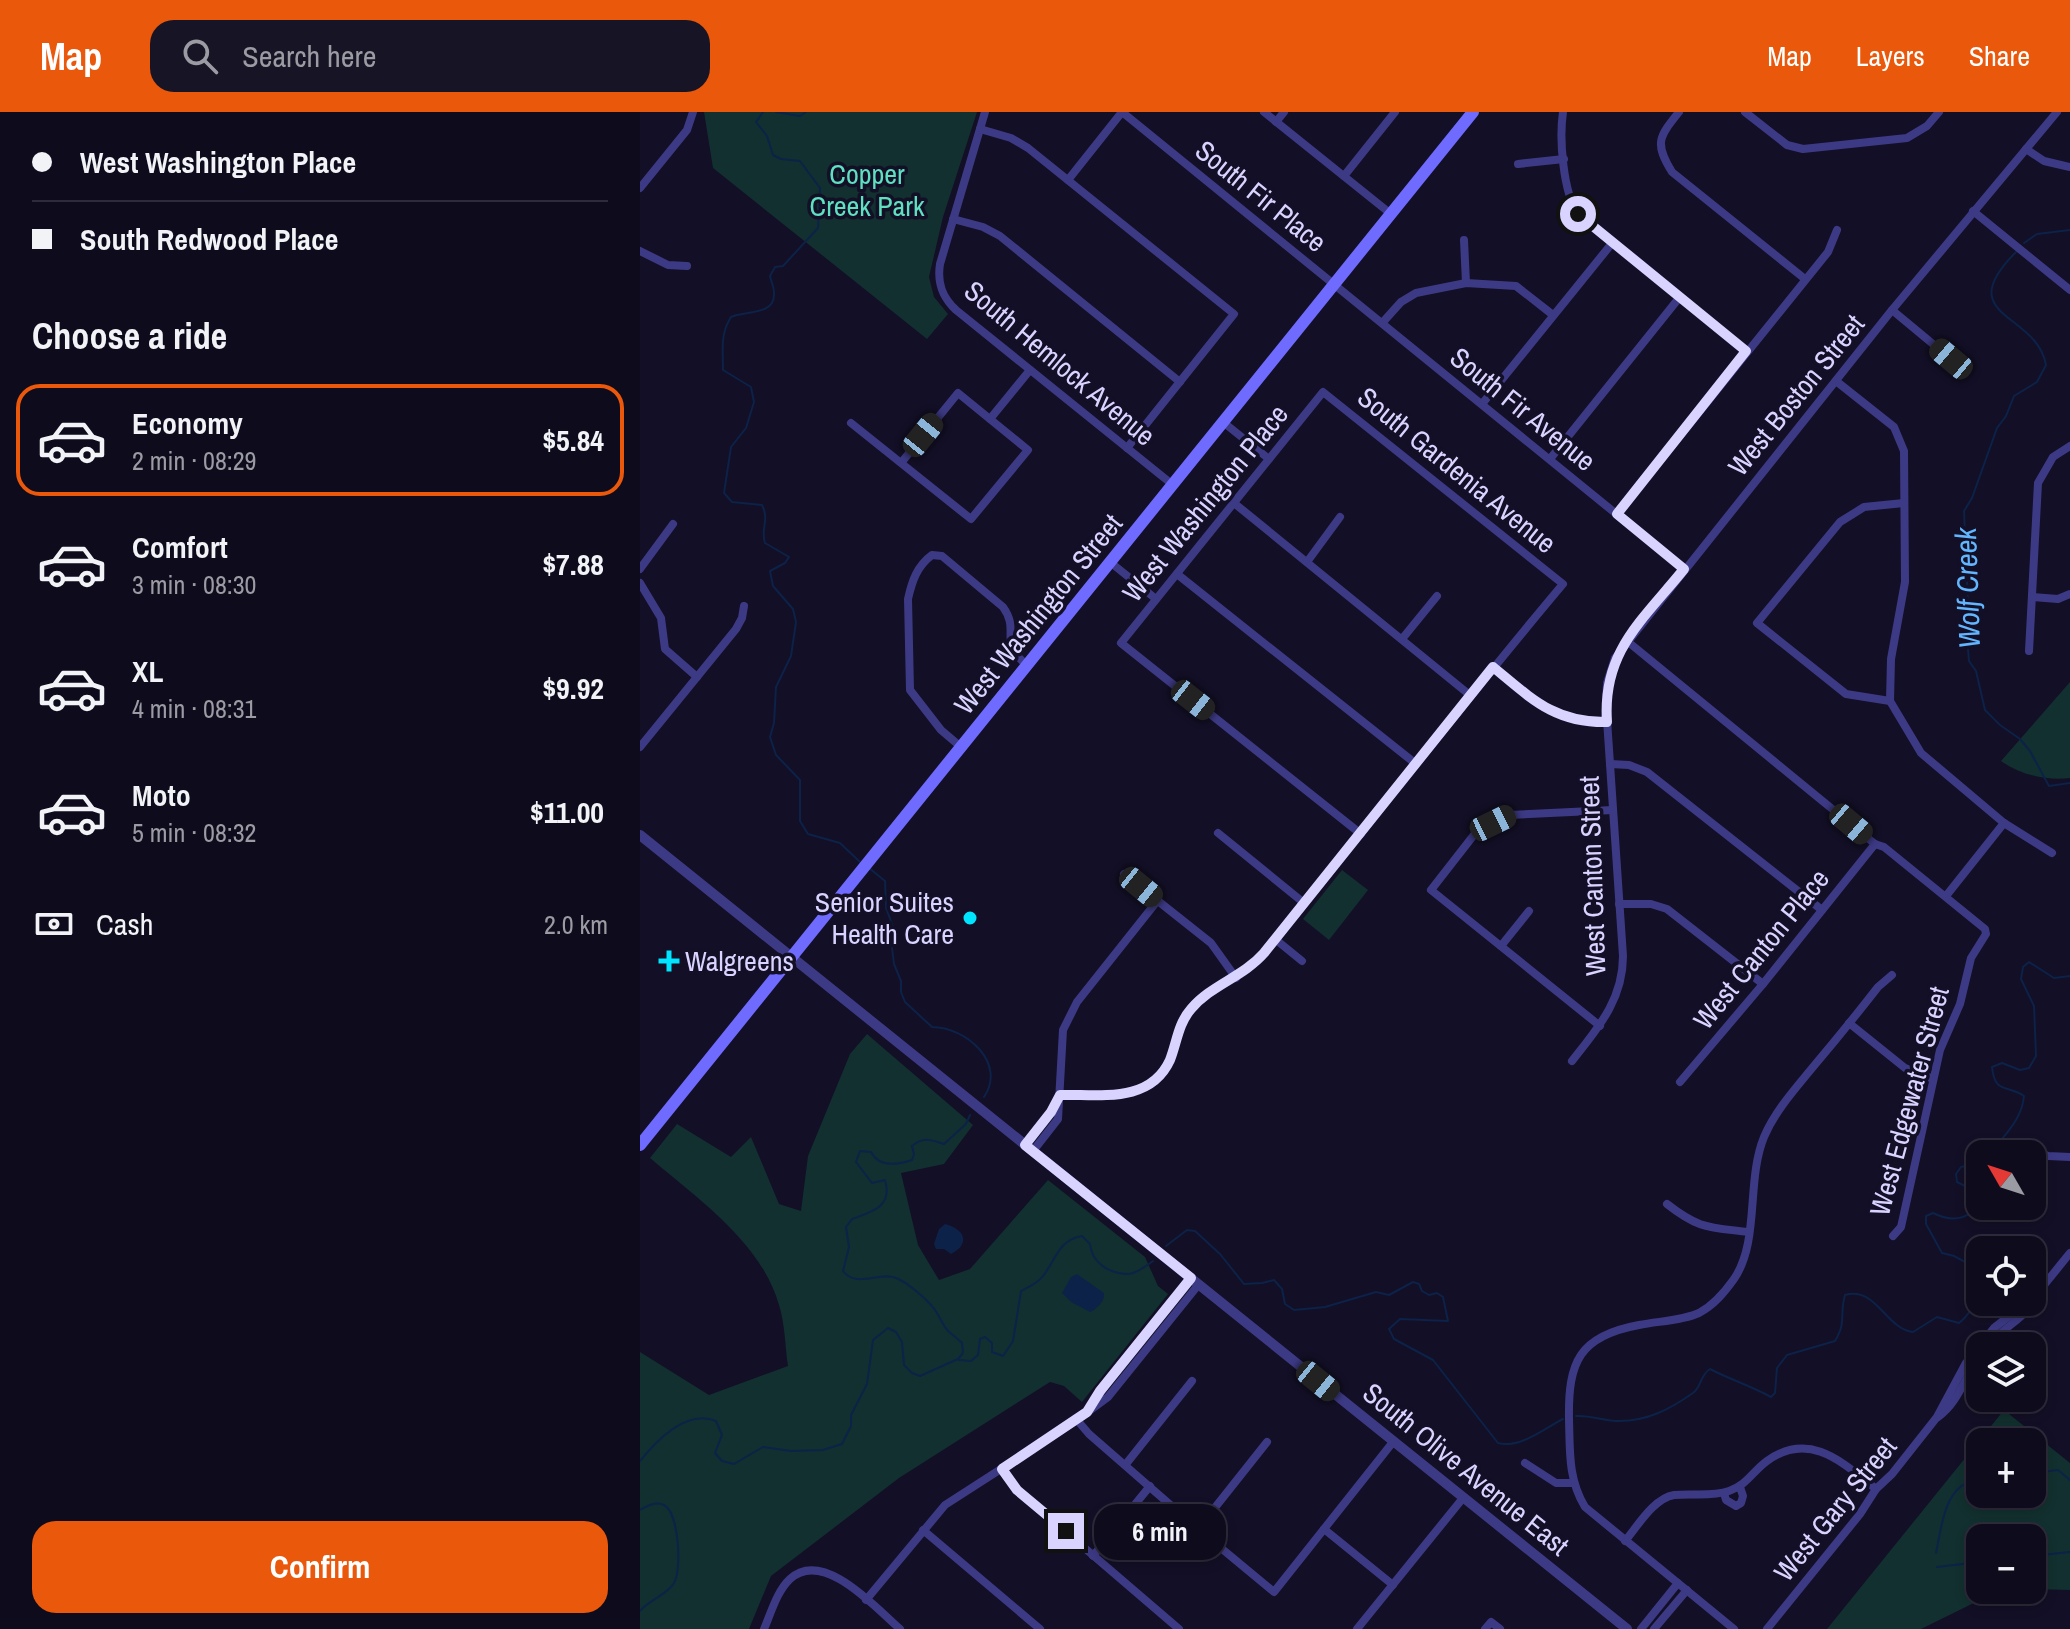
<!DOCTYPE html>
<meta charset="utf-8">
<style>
body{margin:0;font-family:"Archivo Narrow",sans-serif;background:#171425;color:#f1f3f6;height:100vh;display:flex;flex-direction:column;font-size:30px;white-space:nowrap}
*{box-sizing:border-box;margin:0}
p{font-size:26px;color:#9b9ba3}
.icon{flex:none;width:44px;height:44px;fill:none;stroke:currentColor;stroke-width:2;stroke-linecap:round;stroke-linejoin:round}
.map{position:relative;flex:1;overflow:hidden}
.details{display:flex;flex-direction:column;background:#0e0b1c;width:640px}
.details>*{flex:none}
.banner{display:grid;align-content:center;height:176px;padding:0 32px;background:#0e0b1c}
.needle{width:52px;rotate:309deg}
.buttons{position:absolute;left:1326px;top:1028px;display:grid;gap:16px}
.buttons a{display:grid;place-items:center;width:80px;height:80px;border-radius:16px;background:#0e0b1c;box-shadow:0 4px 12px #0003,0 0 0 2px #2e2b3b;font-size:40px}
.end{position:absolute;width:36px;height:36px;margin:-18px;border:10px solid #d9d4ff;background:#111;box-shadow:0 0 0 4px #111}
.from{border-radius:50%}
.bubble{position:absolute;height:56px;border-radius:24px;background:#0e0b1c;box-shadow:0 4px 12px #0003,0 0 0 2px #2e2b3b;font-size:26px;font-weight:800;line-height:56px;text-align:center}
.car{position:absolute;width:24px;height:48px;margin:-24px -12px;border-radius:10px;box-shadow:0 0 6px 2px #0007;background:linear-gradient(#222 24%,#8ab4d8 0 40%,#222 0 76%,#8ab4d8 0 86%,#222 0)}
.banner b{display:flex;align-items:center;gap:28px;height:76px;font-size:30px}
.banner b+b{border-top:2px solid #2e2b3b}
.banner i{width:20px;height:20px;background:#f1f3f6}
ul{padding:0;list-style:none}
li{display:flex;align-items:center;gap:24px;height:112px;margin:0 16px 12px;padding:0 16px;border:4px solid transparent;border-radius:24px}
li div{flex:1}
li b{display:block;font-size:30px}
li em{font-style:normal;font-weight:800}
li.on{border-color:#ea580c}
li>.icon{width:72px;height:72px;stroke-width:1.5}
h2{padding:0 32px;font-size:36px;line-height:96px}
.pay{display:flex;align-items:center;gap:20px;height:88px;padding:0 32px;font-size:30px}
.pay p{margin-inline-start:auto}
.cta{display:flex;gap:16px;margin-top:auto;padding:16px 32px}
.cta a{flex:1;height:92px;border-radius:24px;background:#ea580c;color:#fff;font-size:32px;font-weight:800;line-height:92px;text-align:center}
header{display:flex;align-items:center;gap:48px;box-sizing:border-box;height:112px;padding:0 40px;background:#ea580c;color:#fff}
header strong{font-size:38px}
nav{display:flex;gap:44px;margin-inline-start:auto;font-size:28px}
.search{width:560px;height:72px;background:#171425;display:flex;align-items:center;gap:20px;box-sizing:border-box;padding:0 28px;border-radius:24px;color:#9b9ba3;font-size:30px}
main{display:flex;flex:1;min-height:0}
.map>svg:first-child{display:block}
.green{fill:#12302f;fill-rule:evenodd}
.water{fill:#0c2248}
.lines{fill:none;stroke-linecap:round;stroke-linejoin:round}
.stream{stroke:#0c2248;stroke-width:2}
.minor{stroke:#3d3a85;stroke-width:8}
.tertiary{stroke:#3d3a85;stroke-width:10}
.secondary{stroke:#6f6bff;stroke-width:12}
.route{stroke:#d9d4ff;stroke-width:10}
.poi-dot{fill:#00e5ff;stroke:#130f26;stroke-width:3}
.labels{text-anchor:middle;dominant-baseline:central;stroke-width:7;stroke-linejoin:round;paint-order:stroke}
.park-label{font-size:28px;fill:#5fe0c0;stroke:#130f26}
.street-label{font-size:28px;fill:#d9d4ff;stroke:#130f26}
.poi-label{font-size:28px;fill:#d9d4ff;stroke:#130f26;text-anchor:end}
.water-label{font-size:30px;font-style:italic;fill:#62b6ff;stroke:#130f26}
</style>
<header>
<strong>Map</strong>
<div class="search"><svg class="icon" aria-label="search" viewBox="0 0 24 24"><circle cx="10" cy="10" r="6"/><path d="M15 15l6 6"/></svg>Search here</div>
<nav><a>Map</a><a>Layers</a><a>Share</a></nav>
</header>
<main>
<section class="details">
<div class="banner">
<b><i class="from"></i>West Washington Place</b>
<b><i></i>South Redwood Place</b>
</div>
<h2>Choose a ride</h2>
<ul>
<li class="on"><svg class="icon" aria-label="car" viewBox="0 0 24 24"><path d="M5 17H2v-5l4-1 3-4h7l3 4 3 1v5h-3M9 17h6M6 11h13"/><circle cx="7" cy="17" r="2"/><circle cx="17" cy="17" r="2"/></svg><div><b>Economy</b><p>2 min · 08:29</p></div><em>$5.84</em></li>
<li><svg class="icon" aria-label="car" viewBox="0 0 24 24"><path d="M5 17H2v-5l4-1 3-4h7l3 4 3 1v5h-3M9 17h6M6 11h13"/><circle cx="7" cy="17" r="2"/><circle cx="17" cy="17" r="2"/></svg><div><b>Comfort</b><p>3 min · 08:30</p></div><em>$7.88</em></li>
<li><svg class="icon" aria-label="car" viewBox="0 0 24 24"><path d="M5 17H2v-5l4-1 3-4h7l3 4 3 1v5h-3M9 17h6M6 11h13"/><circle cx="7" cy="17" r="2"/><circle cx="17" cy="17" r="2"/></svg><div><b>XL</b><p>4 min · 08:31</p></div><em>$9.92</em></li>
<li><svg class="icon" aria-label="car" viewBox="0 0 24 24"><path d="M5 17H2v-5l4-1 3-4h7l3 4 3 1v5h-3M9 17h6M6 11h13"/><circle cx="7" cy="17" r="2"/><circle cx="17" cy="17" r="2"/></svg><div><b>Moto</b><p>5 min · 08:32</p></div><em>$11.00</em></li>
</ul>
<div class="pay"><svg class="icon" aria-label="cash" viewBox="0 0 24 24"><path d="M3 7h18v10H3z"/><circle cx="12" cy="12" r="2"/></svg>Cash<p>2.0 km</p></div>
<div class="cta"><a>Confirm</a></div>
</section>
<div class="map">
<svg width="1430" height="1517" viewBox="0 0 1430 1517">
<rect width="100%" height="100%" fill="#130f26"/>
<g class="green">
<path d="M64,0H337L303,105L289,165L294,185L308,202L287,227L73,56Z"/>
<path d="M1430,570V666C1407,669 1380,663 1361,649Z"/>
<path d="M702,758L728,778L689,828L663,807Z"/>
<path d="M227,922L333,1013L304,1052L261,1061L278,1133L299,1168L330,1157L408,1068L505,1145L518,1174L528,1182L442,1290L424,1274L410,1270L259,1366L131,1464L109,1517H0V1240L69,1283L148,1254C145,1234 145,1212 139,1193C121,1130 58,1087 10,1046L37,1012L91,1045L111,1025L139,1092L161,1099L168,1044L210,942Z"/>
<path d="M1364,1298L1430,1351V1478L1392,1477V1426H1340V1478H1386L1340,1488L1281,1517H1187ZM1340,1330H1392V1382H1340Z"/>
</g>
<g class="water">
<path d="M305,1112C325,1117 331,1132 311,1142L304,1137H296L294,1132L299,1117Z"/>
<path d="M437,1162L464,1181C465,1189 457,1197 450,1200L431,1190L422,1181L431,1165Z"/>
</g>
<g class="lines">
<g class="stream">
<path d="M123,0L116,10L127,24L133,43L141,47L160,49L180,76L178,116L143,154L135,155L130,164C131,170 135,176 134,183C134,203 105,199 91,205C80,222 83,238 83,258L111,275L114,290L106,316L91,335L84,381L92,390L122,393C130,409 120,416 125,431L149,445L145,451L130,459L133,474L153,497L156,510L151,544L136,575L134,611L130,625L136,643L160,668V709L168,722L200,731L220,750"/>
<path d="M136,0L160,4L166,0"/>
<path d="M1384,131L1397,122L1430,118"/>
<path d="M1376,140C1310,206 1397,200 1406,253L1397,270L1374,284L1366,304L1357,316L1332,386L1324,399L1328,493L1325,503L1329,549L1336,559L1345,598L1360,613L1380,627L1390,639L1409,674L1430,671"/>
<path d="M229,756L245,769L246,796L255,820L252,836L254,852L261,869V880L265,890L292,915C326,915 367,951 344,985"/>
<path d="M1350,1042C1364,1023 1382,1008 1384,984C1367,972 1355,983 1352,955L1362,951L1380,958L1389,956L1396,944L1394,894L1381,867L1383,855L1389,850L1414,866L1430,864"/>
<path d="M1340,1051L1321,1055L1316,1062L1317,1070L1329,1076L1335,1073L1340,1075"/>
<path d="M526,1134L547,1118L555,1119L580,1142L604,1172L622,1171L634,1168L642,1177L645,1192L654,1198L685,1195L736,1180L749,1183L773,1170L779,1172L782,1179L789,1183L797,1181L803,1185L808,1209L760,1207L749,1217L754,1227L793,1248L858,1331C880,1337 905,1316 923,1307"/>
<path d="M1340,1158L1314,1144L1302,1141L1286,1112V1104L1293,1101C1311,1110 1325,1108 1341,1094"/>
<path d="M319,1248L331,1249L338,1243L340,1227L345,1225L352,1231V1240L363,1244L373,1229L381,1179C389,1175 398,1171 403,1164C416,1148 418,1128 442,1124L450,1132C452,1151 469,1162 489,1162C497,1161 506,1154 513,1149"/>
<path d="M936,1304C951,1303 964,1309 979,1309C1008,1309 1030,1297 1053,1281C1062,1274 1060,1263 1070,1257C1089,1267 1111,1274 1131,1285L1135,1281L1137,1256L1147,1243L1195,1229C1207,1209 1199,1204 1205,1183C1236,1174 1246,1217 1273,1220L1297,1205L1319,1211C1329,1204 1330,1195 1341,1190"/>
<path d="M0,1349C17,1328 47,1297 76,1309L82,1323L75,1341L82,1349L94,1352L123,1335L151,1339L183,1338L202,1332L211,1314V1303L227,1272L233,1228L248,1216L256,1220L262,1230L264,1253L272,1261L280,1264L318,1247L323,1241L322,1231C318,1227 313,1223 308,1219C302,1212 300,1205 295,1198C288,1188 267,1170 256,1166C239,1159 217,1177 203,1159L209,1135L206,1115L212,1107C232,1100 253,1095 245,1068L232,1071L216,1050L220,1039L231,1040C239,1056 257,1053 272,1048L274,1042L272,1034C283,1024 292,1028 304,1032L326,1012L330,1003"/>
<path d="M1392,1361L1418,1358L1430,1368"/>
<path d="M0,1398C7,1394 16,1389 24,1393C39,1401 42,1457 34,1471C27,1483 9,1488 0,1499"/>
<path d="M1296,1441C1302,1413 1304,1371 1340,1367"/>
<path d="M1392,1444L1430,1440"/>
<path d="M1297,1455L1340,1450"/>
</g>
<g class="minor">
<path d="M345,0L300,152C297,171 302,185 316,198L533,373"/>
<path d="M624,0L751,102"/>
<path d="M923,0C919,27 923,80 938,102L1106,239"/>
<path d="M1039,0C1019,25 1014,31 1032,60L1165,167"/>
<path d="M1105,0L1147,33L1163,37L1267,26L1287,14L1299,0"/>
<path d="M636,10L644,0"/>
<path d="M340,17L371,26L388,36L594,202L487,336"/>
<path d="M1386,37L1404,49L1430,55"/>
<path d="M878,52L924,47"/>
<path d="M704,64L755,0"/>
<path d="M428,68L482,0L1044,457"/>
<path d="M0,76L47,18L53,0"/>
<path d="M1333,99L1430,178"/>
<path d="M313,107L343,115L360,124L540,270"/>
<path d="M824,128L826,171"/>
<path d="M0,139L28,153L47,154"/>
<path d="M1252,198L1311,247"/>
<path d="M743,210L761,190L776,181L826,171L876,174L913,203"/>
<path d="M1196,269L1254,315L1264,339L1265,470L1251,547L1250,589L1281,641L1364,711L1412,741"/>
<path d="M842,292L973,130"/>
<path d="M350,307L390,258"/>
<path d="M583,310L629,347"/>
<path d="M211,311L331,407L388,338L318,281L261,351"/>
<path d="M910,347L1039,186"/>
<path d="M594,391L831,584"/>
<path d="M977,402L1188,140L1197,118"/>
<path d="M470,450L516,487"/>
<path d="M667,450L700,405"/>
<path d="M0,457L33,412"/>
<path d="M537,462L776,652"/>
<path d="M0,471L21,506L25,537L57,565"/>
<path d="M1392,485L1418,487L1430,482"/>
<path d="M762,527L797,484"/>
<path d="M987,529L1235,732L1244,735L1345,817L1346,822L1331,846L1320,892L1300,938L1261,1115L1253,1124"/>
<path d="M1389,539L1398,371L1413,345L1430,334"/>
<path d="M853,555C891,586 914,611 967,610"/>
<path d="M1250,589L1206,582L1117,511L1200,410L1224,395L1264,391"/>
<path d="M0,635L96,517L102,506L104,494"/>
<path d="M321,635L301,618L270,578L268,487C272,469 277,454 292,443L302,444L363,495C381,520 357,529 387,553"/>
<path d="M970,652L989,653L1007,660L1182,798"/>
<path d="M578,721L664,791"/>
<path d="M484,762L571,831L596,866"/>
<path d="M1306,784L1364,711"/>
<path d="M979,792H1011L1027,797L1123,872"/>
<path d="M635,827L662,849"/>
<path d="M861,834L889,799"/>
<path d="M1209,911L1265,956L1293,967"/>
<path d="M960,914L791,778L837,719L869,703L973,698"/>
<path d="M932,949C958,916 983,888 983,844L966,593L967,571L975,546L1252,198L1417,0"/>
<path d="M1040,970L1123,872L1235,732"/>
<path d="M420,983C459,982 510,992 530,948C537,930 538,912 551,897C571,873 603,865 624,841C725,718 821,593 923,472L683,280L481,531L721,722"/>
<path d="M385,1033L411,1000L418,987"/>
<path d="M1391,1036L1408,1044L1430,1045"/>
<path d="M393,1039L418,1007L423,918L437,890L518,788"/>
<path d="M1027,1092C1059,1117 1068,1115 1108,1120"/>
<path d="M1392,1184L1400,1178L1430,1141"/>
<path d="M1348,1234C1366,1212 1392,1203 1400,1178"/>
<path d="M450,1296L476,1258L551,1166"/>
<path d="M1298,1305C1319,1290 1325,1264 1340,1244"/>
<path d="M437,1308L449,1322L558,1417L634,1480L753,1330"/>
<path d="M885,1351L916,1371H934"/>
<path d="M486,1352L552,1269"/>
<path d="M362,1357L377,1378L539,1517"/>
<path d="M1084,1381L1086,1388L1096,1394L1101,1391L1103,1384L1100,1375"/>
<path d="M558,1417L627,1330"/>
<path d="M684,1417L753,1473"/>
<path d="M283,1418L400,1517"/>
<path d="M985,1429C997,1415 1014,1386 1034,1383C1053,1381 1071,1385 1089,1379C1107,1373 1113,1359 1127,1349C1170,1318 1203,1351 1236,1377"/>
<path d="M453,1444L510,1374"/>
<path d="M226,1488L305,1393L437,1308L468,1285L559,1172"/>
<path d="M124,1517C131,1501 137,1479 150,1467C183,1436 236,1496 260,1517"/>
<path d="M717,1517L823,1386"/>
<path d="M845,1517L851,1510L860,1517"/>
<path d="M1001,1517L1038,1471"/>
<path d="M1014,1517L1047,1478"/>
<path d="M1094,1517L945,1395C928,1367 930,1339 929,1307C928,1250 939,1224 999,1213C1019,1209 1041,1209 1059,1201C1074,1193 1084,1181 1094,1167C1120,1129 1106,1069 1124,1025C1135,999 1155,977 1173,955C1195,929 1217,902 1238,875L1252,863"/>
<path d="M1127,1517L1220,1402L1236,1377L1252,1362L1297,1305L1326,1251L1354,1216L1387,1190"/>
</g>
<path class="tertiary" d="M0,723L987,1517"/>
<path class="secondary" d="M0,1033L833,0"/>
</g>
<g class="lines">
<path class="route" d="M426,1419L377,1378L362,1357L447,1300L460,1279L551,1166L385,1033L411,1000L420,983C459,982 510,992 530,948C537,930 538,912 551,897C571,873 603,865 624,841L853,555C891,586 914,611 967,610C962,539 1003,508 1044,457L977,402L1106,239L938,102"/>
</g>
<g class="poi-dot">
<circle cx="330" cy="806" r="8"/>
<path d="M25 837h8v8h8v8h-8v8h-8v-8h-8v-8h8z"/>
</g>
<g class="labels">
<g class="park-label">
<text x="227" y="62">Copper<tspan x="227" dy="32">Creek Park</tspan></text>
</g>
<g class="street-label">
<text transform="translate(621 84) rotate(39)">South Fir Place</text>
<text transform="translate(420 251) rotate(40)">South Hemlock Avenue</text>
<text transform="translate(1156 283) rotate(-51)">West Boston Street</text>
<text transform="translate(883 297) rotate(39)">South Fir Avenue</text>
<text transform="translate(817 358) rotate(39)">South Gardenia Avenue</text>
<text transform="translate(565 391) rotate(-51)">West Washington Place</text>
<text transform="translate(398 502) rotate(-51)">West Washington Street</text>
<text transform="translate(952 764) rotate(-92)">West Canton Street</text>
<text transform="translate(1121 837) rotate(-51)">West Canton Place</text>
<text transform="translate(1269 989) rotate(-75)">West Edgewater Street</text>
<text transform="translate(826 1357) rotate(39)">South Olive Avenue East</text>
<text transform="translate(1195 1397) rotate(-51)">West Gary Street</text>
</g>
<g class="poi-label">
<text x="314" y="790">Senior Suites<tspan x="314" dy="32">Health Care</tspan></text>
<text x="45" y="849" text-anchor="start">Walgreens</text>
</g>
<g class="water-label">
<text transform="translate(1327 476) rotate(-92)">Wolf Creek</text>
</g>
</g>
</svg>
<div class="buttons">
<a><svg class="needle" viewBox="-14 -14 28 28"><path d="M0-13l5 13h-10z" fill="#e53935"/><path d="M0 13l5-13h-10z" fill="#9b9ba3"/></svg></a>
<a><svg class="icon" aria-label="locate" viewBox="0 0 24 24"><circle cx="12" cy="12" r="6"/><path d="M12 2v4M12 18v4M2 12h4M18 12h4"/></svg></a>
<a><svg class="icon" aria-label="layers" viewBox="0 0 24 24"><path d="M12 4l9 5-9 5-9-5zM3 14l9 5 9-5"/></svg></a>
<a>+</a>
<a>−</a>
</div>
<i class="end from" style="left:938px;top:102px"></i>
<i class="end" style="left:426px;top:1419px"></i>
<div class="bubble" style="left:454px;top:1392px;width:132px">6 min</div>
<i class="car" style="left:1311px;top:247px;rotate:310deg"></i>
<i class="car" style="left:283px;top:323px;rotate:39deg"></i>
<i class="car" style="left:553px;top:588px;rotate:128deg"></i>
<i class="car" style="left:853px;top:711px;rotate:64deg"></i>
<i class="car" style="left:1211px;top:712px;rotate:130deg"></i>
<i class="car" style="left:501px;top:775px;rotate:129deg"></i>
<i class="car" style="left:678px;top:1269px;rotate:129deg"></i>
</div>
</main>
